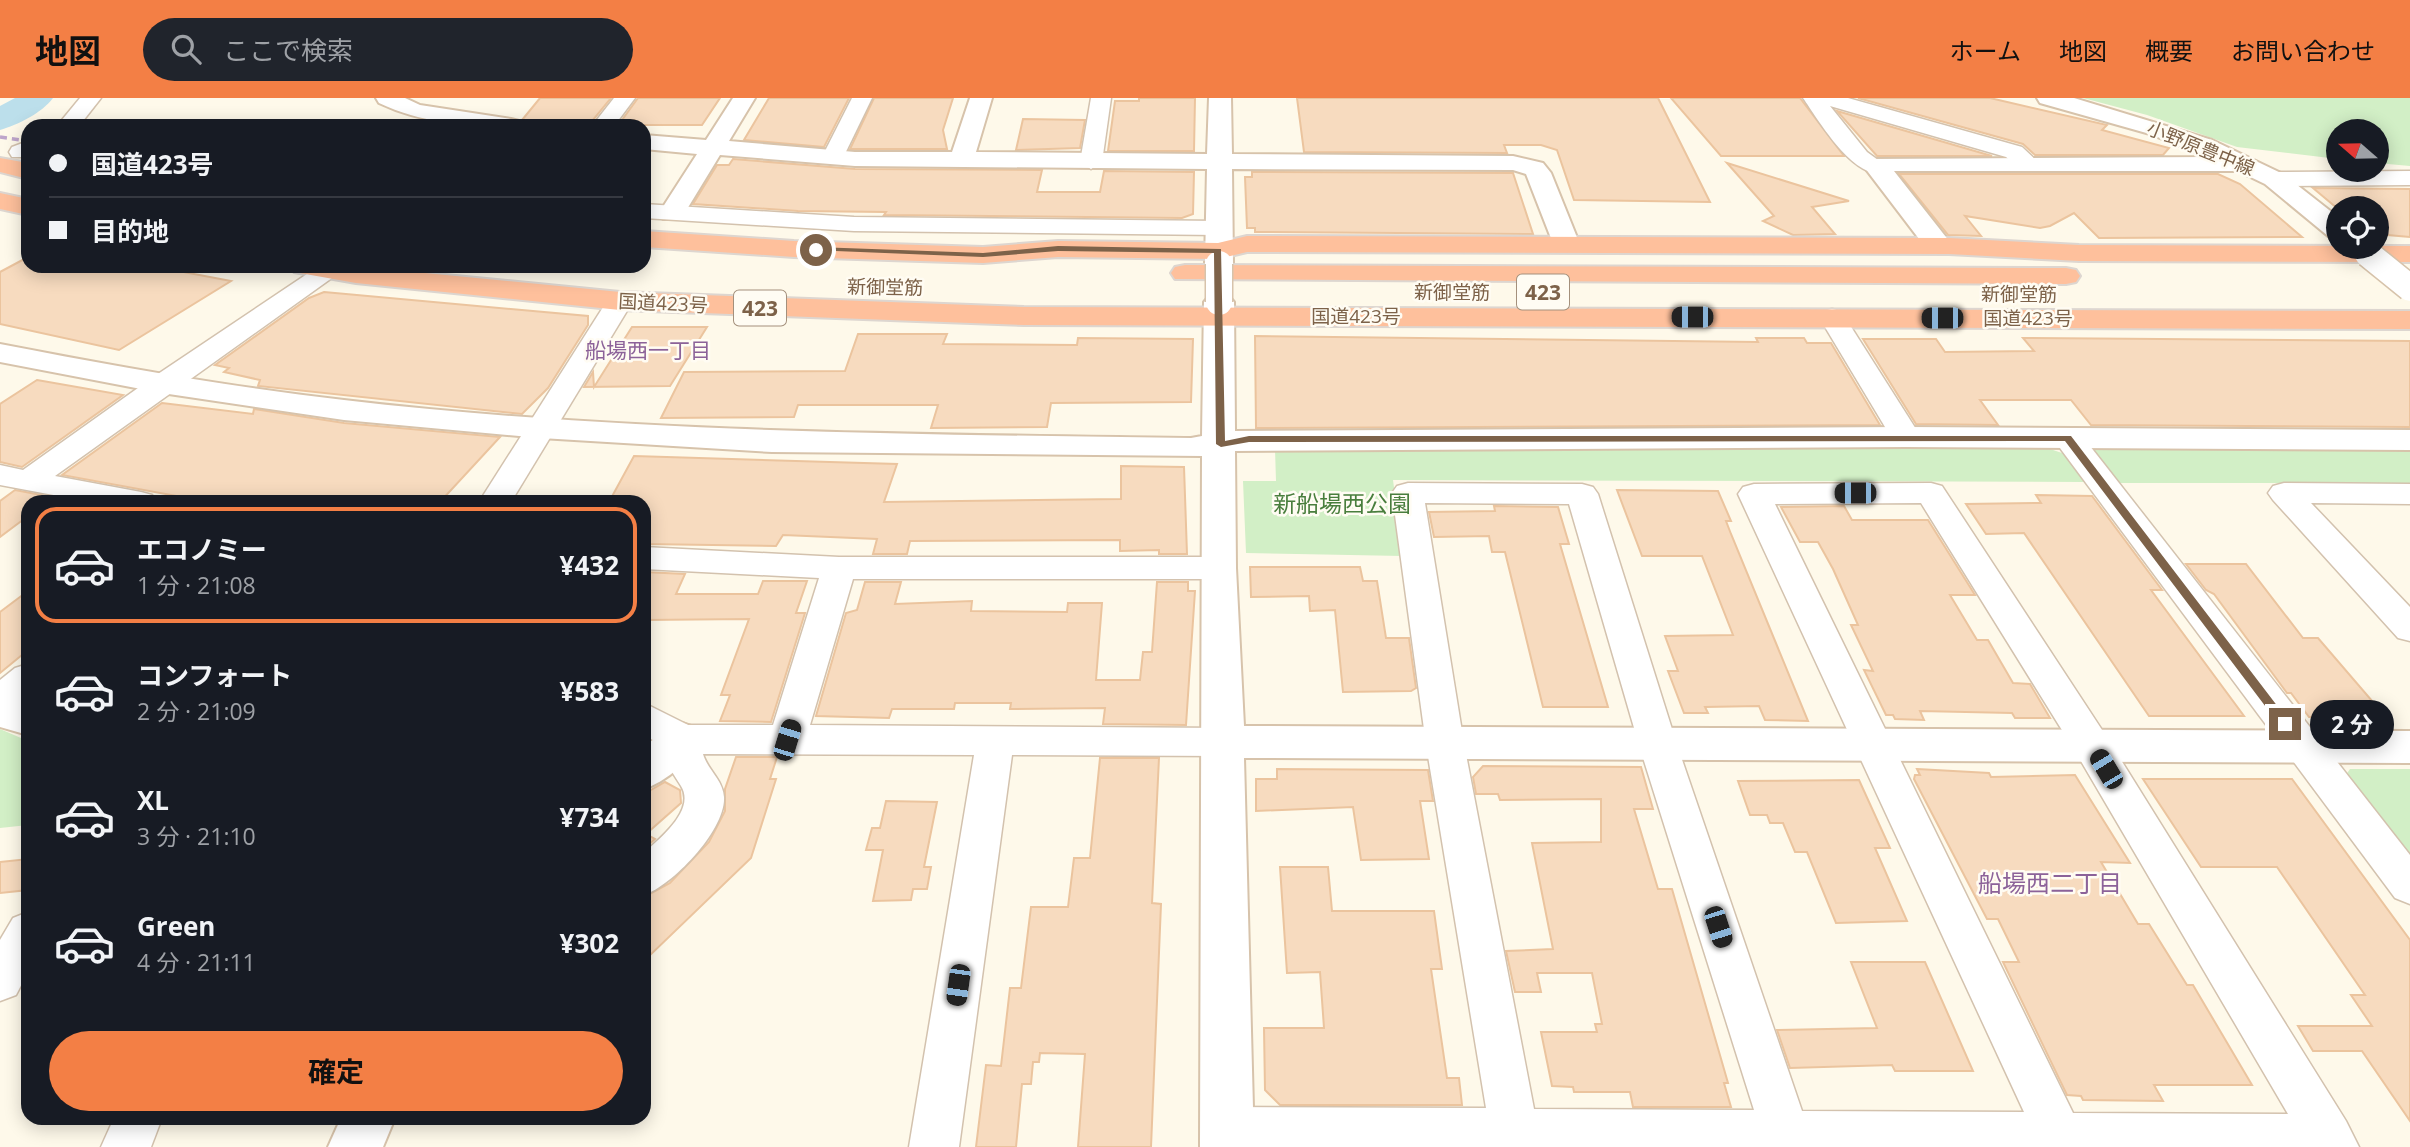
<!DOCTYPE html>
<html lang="ja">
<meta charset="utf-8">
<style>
body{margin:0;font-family:"Open Sans","Noto Sans JP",sans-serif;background:#20242c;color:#f1f3f6;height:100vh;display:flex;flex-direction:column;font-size:26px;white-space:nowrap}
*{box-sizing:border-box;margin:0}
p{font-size:23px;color:#9ea1a6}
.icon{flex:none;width:38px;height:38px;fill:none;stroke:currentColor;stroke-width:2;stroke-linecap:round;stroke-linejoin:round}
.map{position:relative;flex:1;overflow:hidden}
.side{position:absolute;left:21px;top:397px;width:630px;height:630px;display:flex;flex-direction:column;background:#171b24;border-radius:21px;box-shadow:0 4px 18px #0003}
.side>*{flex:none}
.top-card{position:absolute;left:21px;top:21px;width:630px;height:154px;border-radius:21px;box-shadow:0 4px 18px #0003;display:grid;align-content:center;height:154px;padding:0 28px;background:#171b24}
.needle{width:46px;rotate:290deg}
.tools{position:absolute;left:2326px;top:21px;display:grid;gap:14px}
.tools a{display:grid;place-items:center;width:63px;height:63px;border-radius:50%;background:#171b24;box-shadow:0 4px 18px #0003;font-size:35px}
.end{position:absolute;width:32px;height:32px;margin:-16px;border:9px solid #7d6249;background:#fff;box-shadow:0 0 0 4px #fff}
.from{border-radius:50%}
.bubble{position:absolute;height:49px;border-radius:24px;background:#171b24;box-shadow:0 4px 18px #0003;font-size:23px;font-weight:700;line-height:49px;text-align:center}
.car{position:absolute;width:21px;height:42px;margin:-21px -10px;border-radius:9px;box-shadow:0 0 5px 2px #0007;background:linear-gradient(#222 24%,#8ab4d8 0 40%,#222 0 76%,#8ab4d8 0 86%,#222 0)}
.top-card b{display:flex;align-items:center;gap:24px;height:66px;font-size:26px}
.top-card b+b{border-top:2px solid #363941}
.top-card i{width:18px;height:18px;background:#f1f3f6}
ul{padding:12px 0 0;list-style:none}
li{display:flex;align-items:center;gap:21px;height:116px;margin:0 14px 10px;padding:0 14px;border:4px solid transparent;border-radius:21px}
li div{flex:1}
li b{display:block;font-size:26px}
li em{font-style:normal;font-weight:700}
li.selected{border-color:#f37f45}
li>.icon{width:63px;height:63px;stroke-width:1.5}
.action{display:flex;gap:14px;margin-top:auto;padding:14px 28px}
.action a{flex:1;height:80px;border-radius:42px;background:#f37f45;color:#111;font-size:28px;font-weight:700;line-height:80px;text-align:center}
header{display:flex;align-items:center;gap:42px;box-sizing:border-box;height:98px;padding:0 35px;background:#f37f45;color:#111}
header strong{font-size:33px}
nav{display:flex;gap:38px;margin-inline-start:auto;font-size:24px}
.search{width:490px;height:63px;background:#20242c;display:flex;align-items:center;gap:18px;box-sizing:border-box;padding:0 24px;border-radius:38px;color:#9ea1a6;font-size:26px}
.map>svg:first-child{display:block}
.green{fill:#d2efc6}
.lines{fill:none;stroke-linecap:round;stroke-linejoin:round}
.river{fill:#bcdfeb;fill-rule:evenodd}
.building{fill:#f7dbbf;stroke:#ebc49e;stroke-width:2}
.street-casing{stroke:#d3c2ae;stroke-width:3}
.secondary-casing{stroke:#d7c3ab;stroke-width:4}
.highway-casing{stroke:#ddd6d0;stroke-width:4}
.street{fill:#fff;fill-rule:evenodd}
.secondary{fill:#fff;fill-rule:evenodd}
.highway{fill:#fec09c;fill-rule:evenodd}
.rail{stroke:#bea5cb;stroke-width:3.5;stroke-dasharray:7 5;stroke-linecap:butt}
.secondary-bridge-casing{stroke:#d7c3ab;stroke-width:29;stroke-linecap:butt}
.secondary-bridge{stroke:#fff;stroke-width:26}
.route{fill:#7d6249}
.labels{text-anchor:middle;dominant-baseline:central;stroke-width:5;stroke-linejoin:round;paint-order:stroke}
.far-street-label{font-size:19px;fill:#7d6249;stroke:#fffcf3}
.shield{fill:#fffcf3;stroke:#a4907c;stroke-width:2}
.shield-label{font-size:21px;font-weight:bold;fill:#7d6249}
.far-neighbourhood-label{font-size:21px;fill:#8c6299;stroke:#fffcf3}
.park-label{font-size:23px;fill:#497e3d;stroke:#fffcf3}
.neighbourhood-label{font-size:24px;fill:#8c6299;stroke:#fffcf3}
</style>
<header>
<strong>地図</strong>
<div class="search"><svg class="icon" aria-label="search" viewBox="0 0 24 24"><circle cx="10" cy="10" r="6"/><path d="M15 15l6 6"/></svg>ここで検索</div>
<nav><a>ホーム</a><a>地図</a><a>概要</a><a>お問い合わせ</a></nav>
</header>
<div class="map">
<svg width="2410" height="1049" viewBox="0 0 2410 1049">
<rect width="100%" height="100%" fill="#fef9ea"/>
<g class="green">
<path d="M2083,0H2410V68L2377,65L2376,33H2338V61L2237,49L2147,17Z"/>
<path d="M2097,349L2410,350V385H2113L2091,357Z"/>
<path d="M2047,350L2065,356L2086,384L1393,382L1403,458L1246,455L1243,383H1276L1275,351Z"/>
<path d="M0,631L28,643V727L0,730Z"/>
<path d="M2350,671H2410V769L2343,681Z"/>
</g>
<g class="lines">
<path class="river" d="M15,0H53C42,15 17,27 0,32V8Z"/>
</g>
<g class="building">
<path d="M540,0H611L593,22H522Z"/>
<path d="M638,0H720L702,27H631L634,22H622Z"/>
<path d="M769,0H849L824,49L744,42Z"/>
<path d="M874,0H953L943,32L947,51H850Z"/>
<path d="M1139,0H1195L1194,53H1108L1115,3H1139Z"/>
<path d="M1297,0H1658L1710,104L1574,102L1557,52L1541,47H1504L1507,55L1304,54Z"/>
<path d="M1671,0H1800L1844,58H1721Z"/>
<path d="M1858,0H1990L2107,27L2102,32L2169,50L2163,57H2035L2023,46Z"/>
<path d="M1837,13L1992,58H1877Z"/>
<path d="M1023,21L1085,22L1080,50L1016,52Z"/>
<path d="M733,61L855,71L1042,72L1037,94H1100L1104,73L1194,74L1193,116L1182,120L884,117L886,114L798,113L693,106L717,67H729Z"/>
<path d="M1727,65L1849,103L1812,109L1835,136L1793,137L1763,123L1774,118Z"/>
<path d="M1252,74L1513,75L1533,136L1255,134V130H1247L1245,79H1252Z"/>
<path d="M1899,76H2218L2240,86L2302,139L2099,140L2074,115L2050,128L2040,130L1965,118L1981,138L1948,137Z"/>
<path d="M2313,90L2410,91V139L2376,136V110L2338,111Z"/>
<path d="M28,159V168H152L231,183L119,252L0,226V174Z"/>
<path d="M324,194L588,218V227L548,290L522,316L258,288L260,282L224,274L229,270L215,267L309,200Z"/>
<path d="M632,229H707L670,288L584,289L593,274L594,289Z"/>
<path d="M858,236H947L943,246L1077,247L1078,240L1193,241L1191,304L1051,305L1047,329L931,330L938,307H798L794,319L661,320L684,274L845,273Z"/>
<path d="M1255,238L1758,244L1756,240H1804L1807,245H1831L1880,327L1256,330Z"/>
<path d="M2023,240L2410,243V329L2091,327L2071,302H1980L1998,327L1916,326L1863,241H1936L1945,254L2034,253Z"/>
<path d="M37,282L123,297L22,369L0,364V306Z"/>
<path d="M162,305L253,316L254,311L344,325L500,339L440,404L288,402L251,404L220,400L209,404L62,377Z"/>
<path d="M634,358L897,366L884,404L1121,401V368L1184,369L1187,456H1159V452L1120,453V442L910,443L907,456H873L877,441L783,437L776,448L644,446V404H609Z"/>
<path d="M15,392L78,404H28V418L0,439V403Z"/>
<path d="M1617,392L1718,393L1731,423H1726L1731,436L1808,623L1765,622L1759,608L1705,609L1708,615H1684L1668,573H1678L1665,538L1733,537L1702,458H1642Z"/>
<path d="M2036,397L2092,398L2162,492H2151L2244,618H2149L2024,435L1986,436L1966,406L2041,405Z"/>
<path d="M1494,408L1558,409L1569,446H1560L1608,609H1543L1505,454H1492L1489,438L1434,439L1429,414L1495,413Z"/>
<path d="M1844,408L1852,422H1928L1975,497H1950L1977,542H1988L2013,585L2030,586L2050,620H2015L2012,615L1920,613L1924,622L1895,621L1893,617H1886L1864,572L1873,573L1851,527H1858L1833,471L1818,444H1800L1781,409Z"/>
<path d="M2186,466H2246L2303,540H2318L2379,611H2347L2353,619H2309L2291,595H2287L2214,496L2206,492Z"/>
<path d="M1250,469H1360L1363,483H1377L1386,540H1409L1416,590L1411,593L1343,594L1335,512L1310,513L1309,498L1251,499Z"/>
<path d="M644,474L685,476L676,496H758L763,483H807L796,515H805L771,624L720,623L730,597H721L749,521L644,522Z"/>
<path d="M865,484H901L895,506L972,503L971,513L1067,514L1068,505H1102L1096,582H1140L1143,554H1152L1157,484H1188V493H1195L1186,627L1103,626L1105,610L1010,611L1011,605H955L954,611H892L889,620L816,618L846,515L857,512Z"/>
<path d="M28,493V552L0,575V514Z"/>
<path d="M736,659H777L770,681H776L751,760L644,863V799L670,785L709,744L725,713V691Z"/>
<path d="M1100,660H1159L1152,805L1161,806L1151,1049H1078L1085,956L1040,955L1039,964H1033L1031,986H1022L1016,1049H976L986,967L1001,968L1010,890H1021L1031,809H1068L1074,760H1090Z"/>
<path d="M1483,668L1641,669L1653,711H1634L1658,791H1672L1728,985H1724L1731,1009H1633L1630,994H1574L1573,989L1552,988L1541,934H1597L1595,926H1602L1592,875H1537L1541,894H1515L1506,853L1553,851L1532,745L1601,744V701L1500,702L1498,696H1476L1473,679Z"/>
<path d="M1277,671L1428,672L1433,703H1420L1429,761L1361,762L1353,709L1256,713V681H1277Z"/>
<path d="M1917,671L1989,675L1991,679L2075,677L2130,765L2101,764L2138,826H2149L2187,887H2193L2252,987H2154L2163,1003L2083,1002L2081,998L2067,997L2003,864H2019L1998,821H1987L1914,681L1915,677H1920Z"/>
<path d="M2143,681H2292L2410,842V1023L2362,953H2313L2298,928H2372L2351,897H2365L2277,769H2201Z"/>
<path d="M1859,682L1890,750H1875L1907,823L1836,825L1807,754H1795L1783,725H1770L1767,717H1750L1738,683Z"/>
<path d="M665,684L680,692L681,705L646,736L655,741L644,751V696Z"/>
<path d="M886,703L937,704L924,769H931L927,791H913L911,802L873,803L883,752H866L872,730H880Z"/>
<path d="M28,761V792L0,795V764Z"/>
<path d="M1280,769H1328L1332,813H1434L1442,871H1431L1447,980H1459L1462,1007H1280L1265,992L1264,930H1324L1320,874L1287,875Z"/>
<path d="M1851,864H1925L1973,973H1895L1892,967L1790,970L1777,932L1877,930Z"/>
</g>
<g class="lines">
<defs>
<g id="street">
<path d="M80,0H101L79,28H57Z"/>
<path d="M614,0H635L614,28H592Z"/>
<path d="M852,0H872L841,64H825L822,59Z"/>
<path d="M1091,0H1111L1102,64L1091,71L1080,64Z"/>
<path d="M1803,0H1848L2022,49L2040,66L2037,71H2021L2006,59L1830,8L1867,54L1889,70L1886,75C1854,83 1819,23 1803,0Z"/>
<path d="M28,43V59H12L9,54L12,49Z"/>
<path d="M2410,73V87L2274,88L2266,86L2262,81L2266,76L2274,74Z"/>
<path d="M644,106L854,119L1218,123L1227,125L1230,130L1227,135L1218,137L854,133L644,120Z"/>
<path d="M319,168H340L343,172L55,378L141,394L152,397L157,404H91L0,387V367L23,372L152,280Z"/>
<path d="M620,195L629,197L633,203L511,404H479L607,203L611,197Z"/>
<path d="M1832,211L1841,213L1921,339L1917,345L1906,348L1895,345L1891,339L1819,219L1823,213Z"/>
<path d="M2068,331L2079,334L2410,757V806L2395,800L2057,346L2053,340L2057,334Z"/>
<path d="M1408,385L1582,386L1593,389L1598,396L1677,647L1802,1013L2024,1014L1738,396L1743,389L1754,386L1931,385L1942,388L2106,638L2346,1023L2359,1049H1210L1203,1032L1210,1015L1227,1009L1486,1010L1426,646L1392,395L1397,388ZM1425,405L1569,406L1639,647L1754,1012L1534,1011L1464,646ZM1921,405L2078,658L2288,1016L2073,1015L1775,406Z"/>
<path d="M2284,385L2410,386V406L2311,405L2410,509V543L2398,540L2273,402L2268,395L2273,388Z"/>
<path d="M644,449L839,459H1218L1230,462L1235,470L1230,478L1218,481H853L810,627L1224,630L1238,634L1243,644L1238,654L1224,658L1012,657L959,1049H909L974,657L703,656C707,671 723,682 724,699C726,732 672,788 644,797V755C660,740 696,712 681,688C673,675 664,664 663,648L644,637V605L688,627H773L819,480L644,471Z"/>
<path d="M28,566V599L13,612L0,616V582L15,570Z"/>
<path d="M28,814V874L16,897L0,903V842L13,820Z"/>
<path d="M114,1020H162L151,1049H101Z"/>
</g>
<g id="secondary">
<path d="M376,0H405L420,7L511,21L519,23L523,28C472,28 425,27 379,5Z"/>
<path d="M733,0H755L729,43L855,54H952L970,0H992L976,54L1207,56L1209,0H1231L1232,56L1513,58L1543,65L1551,75L1580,147L1576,153H1556L1526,76L1513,72L1232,71L1233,166L1229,172L1219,174L1209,172L1205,166L1207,71L855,68L720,57L681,121H663L659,115L697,56L644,51V37L706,42Z"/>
<path d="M2037,0H2074L2212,42L2283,76L2338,119V140L2328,138L2265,86L2238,73H1894L1953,148L1949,154H1929L1865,70L1872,61L2207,59L2150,36L2040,5Z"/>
<path d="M1219,195L1229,198L1234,204L1235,333L1906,329L2410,332V352L1906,349L1235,353L1236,470L1244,628L2410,633V665L1244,660L1254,1049H1200L1202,358L772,354L541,340L344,322L162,295L0,264V246C114,268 229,289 344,302C625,335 908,336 1191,340L1202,338L1204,204L1209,198Z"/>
<path d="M0,599L28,607V637L0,629Z"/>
<path d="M682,625L697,630L703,641C691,662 667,683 644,691V649L667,630Z"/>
<path d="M341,1020H395L383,1049H328Z"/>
</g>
<g id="highway">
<path d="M0,60L28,65V81L0,74Z"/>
<path d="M0,95L28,101V117L0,111Z"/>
<path d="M644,133L794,143L983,149L1058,143L1218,145L1247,138L1949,140L2079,147L2410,148V164L2079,163L1949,156L1247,154L1218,161L1058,159L983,165L794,159L644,149Z"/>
<path d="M1185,167L2066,170L2076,172L2080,178L2076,184L2066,186L1175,181L1171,175L1175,169Z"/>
<path d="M290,168H353L620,194L1024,209L2410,213V231L1024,227L620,212L356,185L294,174Z"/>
</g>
</defs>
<use href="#street" class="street-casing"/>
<use href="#secondary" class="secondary-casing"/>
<use href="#highway" class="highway-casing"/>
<use href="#street" class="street"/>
<use href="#secondary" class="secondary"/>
<use href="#highway" class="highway"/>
<path class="rail" d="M0,39L28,43"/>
<defs>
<g id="secondary-bridge">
<path d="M2368,156L2410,190"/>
<path d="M1219,166V204"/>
</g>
</defs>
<use href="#secondary-bridge" class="secondary-bridge-casing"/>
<use href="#secondary-bridge" class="secondary-bridge"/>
</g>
<path class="route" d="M1058,148L1221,151L1225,343L1249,338H2071L2291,626L2285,631L2281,629L2065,343L1249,344L1221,349L1216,346L1214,155L1058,153L983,159L811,152L816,149L983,155Z"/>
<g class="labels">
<g class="far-street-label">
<text transform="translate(2201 50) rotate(22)">小野原豊中線</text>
<text transform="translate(885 189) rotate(1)">新御堂筋</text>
<text x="1452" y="194">新御堂筋</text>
<text x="2019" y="196">新御堂筋</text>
<text transform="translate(663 205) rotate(3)">国道423号</text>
<text x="1356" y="218">国道423号</text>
<text x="2028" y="220">国道423号</text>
</g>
<g class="shield">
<rect x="1517" y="176.5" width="52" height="35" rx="5"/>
<rect x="734" y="192.5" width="52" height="35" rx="5"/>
</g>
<g class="shield-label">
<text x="1543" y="194">423</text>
<text x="760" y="210">423</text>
</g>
<g class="far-neighbourhood-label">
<text x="648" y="252">船場西一丁目</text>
</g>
<g class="park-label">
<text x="1342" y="405">新船場西公園</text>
</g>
<g class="neighbourhood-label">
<text x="2050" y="784">船場西二丁目</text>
</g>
</g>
</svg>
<div class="tools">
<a><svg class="needle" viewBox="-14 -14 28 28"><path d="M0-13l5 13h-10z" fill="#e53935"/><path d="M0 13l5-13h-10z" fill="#9ea1a6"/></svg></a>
<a><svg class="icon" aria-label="locate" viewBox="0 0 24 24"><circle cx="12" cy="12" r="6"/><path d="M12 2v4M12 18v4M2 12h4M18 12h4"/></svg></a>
</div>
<i class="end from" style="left:816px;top:152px"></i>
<i class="end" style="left:2285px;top:626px"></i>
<div class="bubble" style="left:2310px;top:602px;width:84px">2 分</div>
<i class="car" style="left:1692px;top:219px;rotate:270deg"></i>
<i class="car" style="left:1942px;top:220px;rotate:270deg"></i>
<i class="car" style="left:1855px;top:395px;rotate:270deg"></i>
<i class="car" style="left:787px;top:642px;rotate:17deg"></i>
<i class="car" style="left:2106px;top:671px;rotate:329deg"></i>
<i class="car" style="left:1718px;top:829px;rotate:162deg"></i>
<i class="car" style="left:958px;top:887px;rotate:188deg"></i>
<div class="top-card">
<b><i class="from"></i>国道423号</b>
<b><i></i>目的地</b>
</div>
<section class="side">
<ul>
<li class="selected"><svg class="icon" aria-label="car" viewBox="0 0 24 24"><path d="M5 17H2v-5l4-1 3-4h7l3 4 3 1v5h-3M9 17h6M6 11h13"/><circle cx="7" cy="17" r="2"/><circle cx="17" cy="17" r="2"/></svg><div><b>エコノミー</b><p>1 分 · 21:08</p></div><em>¥432</em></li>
<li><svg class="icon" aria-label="car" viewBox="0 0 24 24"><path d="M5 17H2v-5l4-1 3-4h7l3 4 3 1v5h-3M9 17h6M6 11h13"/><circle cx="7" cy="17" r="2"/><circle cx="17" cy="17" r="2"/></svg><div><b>コンフォート</b><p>2 分 · 21:09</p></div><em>¥583</em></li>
<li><svg class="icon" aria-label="car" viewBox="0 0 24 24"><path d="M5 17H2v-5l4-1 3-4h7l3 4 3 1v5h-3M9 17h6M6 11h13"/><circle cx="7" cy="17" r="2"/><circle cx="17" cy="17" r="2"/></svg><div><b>XL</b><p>3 分 · 21:10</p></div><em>¥734</em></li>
<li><svg class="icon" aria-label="car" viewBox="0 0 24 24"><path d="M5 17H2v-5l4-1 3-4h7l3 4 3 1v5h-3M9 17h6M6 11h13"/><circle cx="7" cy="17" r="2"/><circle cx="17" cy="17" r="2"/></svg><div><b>Green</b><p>4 分 · 21:11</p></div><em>¥302</em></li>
</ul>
<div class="action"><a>確定</a></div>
</section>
</div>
